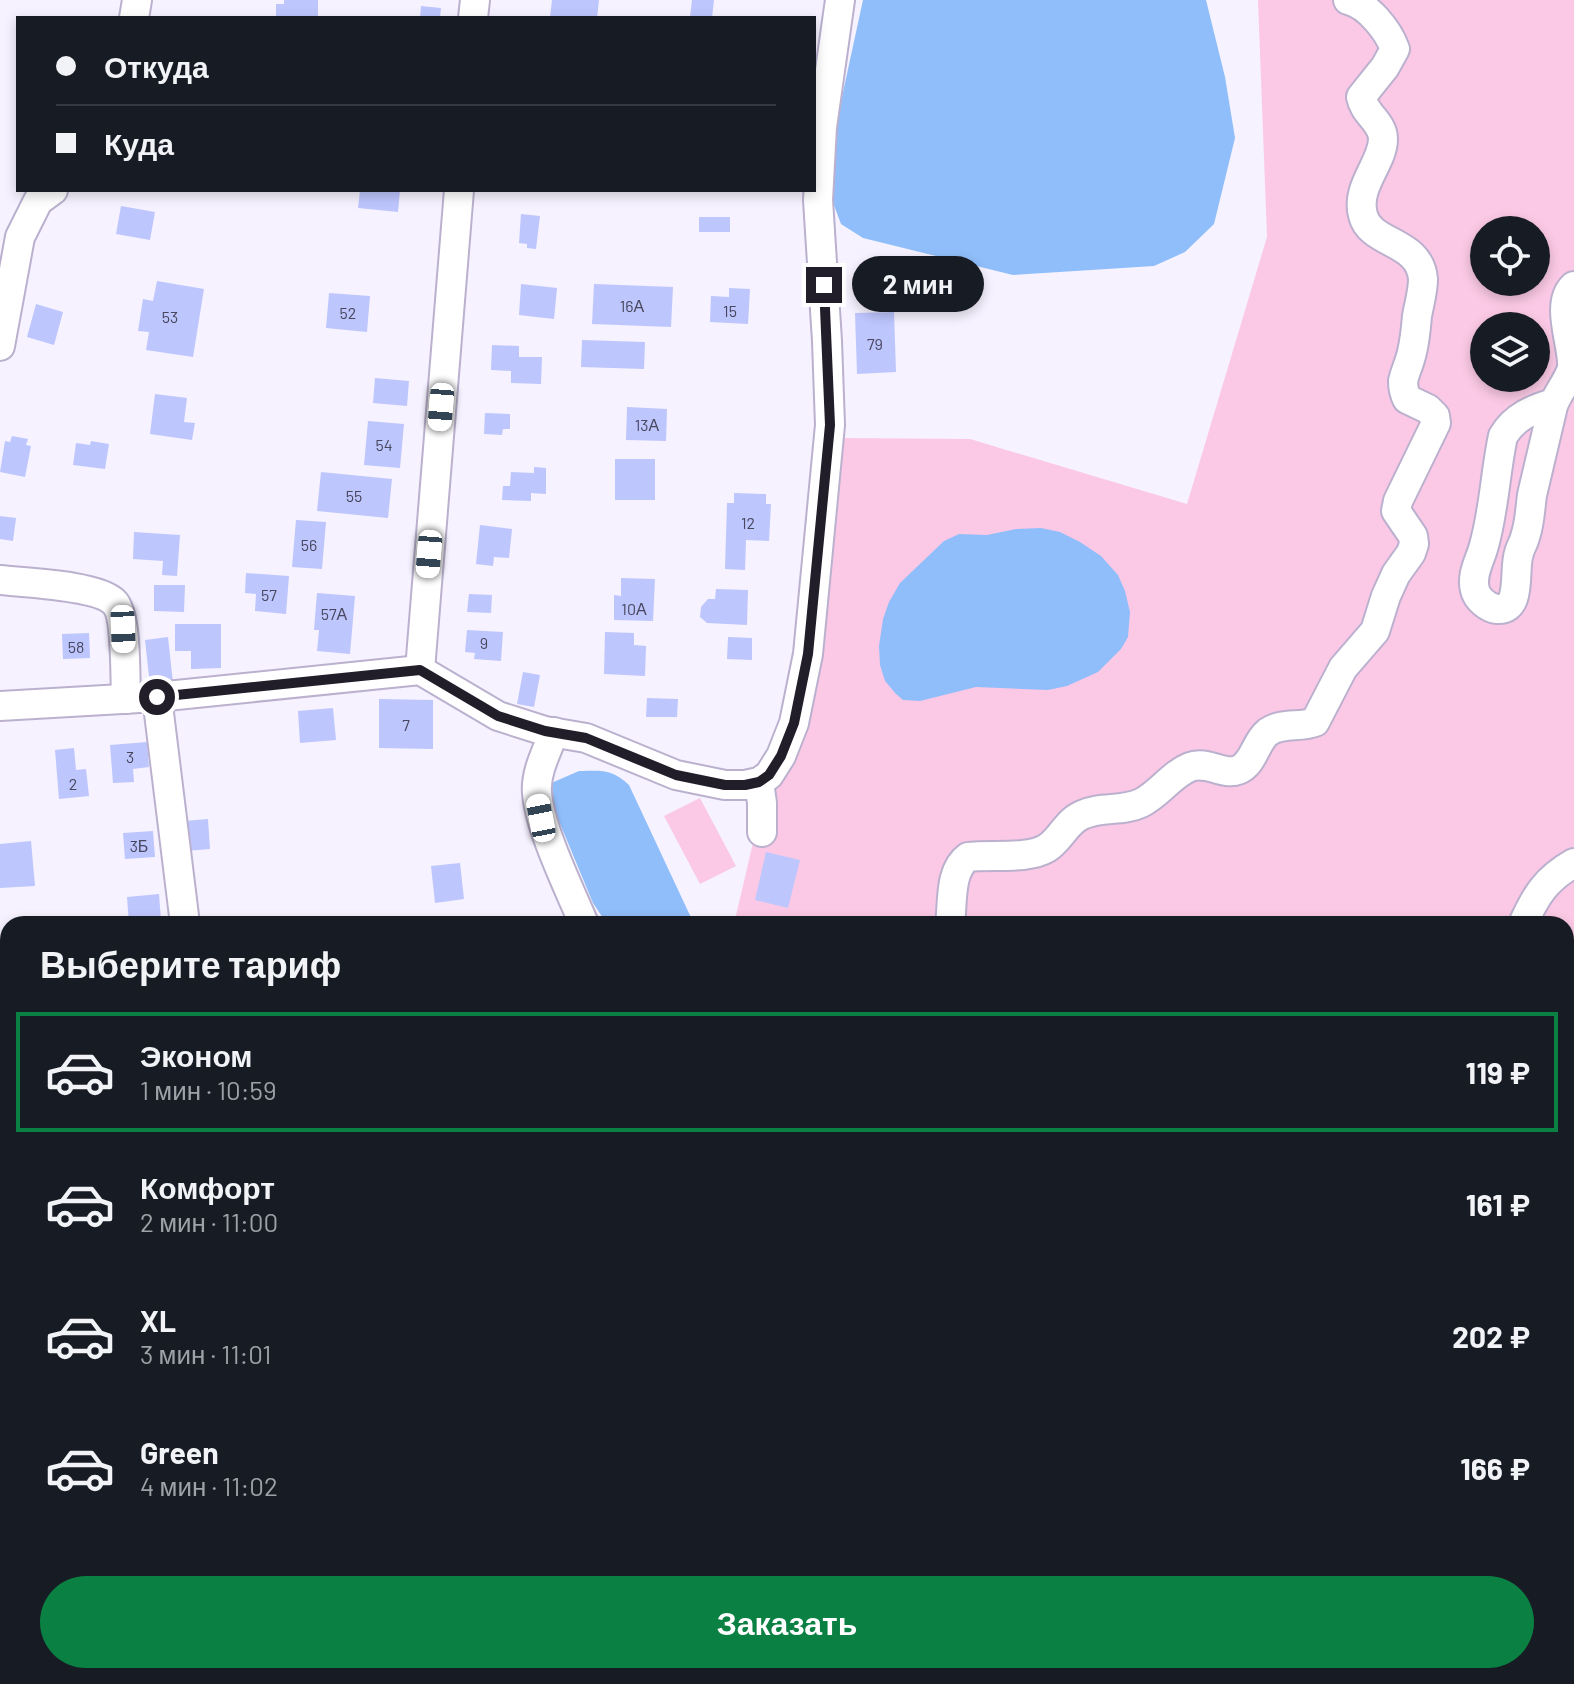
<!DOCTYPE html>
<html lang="ru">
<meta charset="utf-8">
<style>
body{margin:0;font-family:Barlow,sans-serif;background:#242831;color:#f1f3f6;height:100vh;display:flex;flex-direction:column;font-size:30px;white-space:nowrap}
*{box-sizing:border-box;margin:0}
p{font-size:26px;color:#9ea1a6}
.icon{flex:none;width:44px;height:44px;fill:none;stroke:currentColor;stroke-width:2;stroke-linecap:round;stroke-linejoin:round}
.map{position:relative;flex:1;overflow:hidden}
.sheet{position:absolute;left:0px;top:916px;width:1574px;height:768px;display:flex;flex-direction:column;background:#171b24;border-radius:24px 24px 0 0;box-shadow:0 4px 12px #0003}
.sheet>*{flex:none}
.top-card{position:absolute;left:16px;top:16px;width:800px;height:176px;border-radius:0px;box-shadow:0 4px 12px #0003;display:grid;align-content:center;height:176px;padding:0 40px;background:#171b24}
.controls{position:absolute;left:1470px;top:216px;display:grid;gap:16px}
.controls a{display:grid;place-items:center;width:80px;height:80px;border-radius:50%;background:#171b24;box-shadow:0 4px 12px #0003;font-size:40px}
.end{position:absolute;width:36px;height:36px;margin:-18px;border:10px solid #211d29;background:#fff;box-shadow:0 0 0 4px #fff}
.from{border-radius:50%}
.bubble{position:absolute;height:56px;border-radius:28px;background:#171b24;box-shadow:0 4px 12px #0003;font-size:26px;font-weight:700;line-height:56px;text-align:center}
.car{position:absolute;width:24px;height:48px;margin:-24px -12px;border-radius:10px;box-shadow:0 0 6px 2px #0007;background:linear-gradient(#fff 24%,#345 0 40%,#fff 0 76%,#345 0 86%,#fff 0)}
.top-card b{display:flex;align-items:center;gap:28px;height:76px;font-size:30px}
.top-card b+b{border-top:2px solid #363941}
.top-card i{width:20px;height:20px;background:#f1f3f6}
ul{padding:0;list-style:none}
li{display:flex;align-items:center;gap:24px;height:120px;margin:0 16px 12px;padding:0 24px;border:4px solid transparent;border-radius:0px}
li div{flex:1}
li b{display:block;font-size:30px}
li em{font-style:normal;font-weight:700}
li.current{border-color:#0b8043}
li>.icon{width:72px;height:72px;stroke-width:1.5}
h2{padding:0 40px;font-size:36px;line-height:96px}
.action{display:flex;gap:16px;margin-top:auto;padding:16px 40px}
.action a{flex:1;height:92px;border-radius:48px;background:#0b8043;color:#fff;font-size:32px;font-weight:700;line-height:92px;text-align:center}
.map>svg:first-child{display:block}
.green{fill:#fbc9e5;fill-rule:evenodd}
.water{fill:#90befa}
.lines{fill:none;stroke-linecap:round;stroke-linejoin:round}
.stream{stroke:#90befa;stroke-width:6}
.building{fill:#bec6fe}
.minor-casing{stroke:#bbb1cf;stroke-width:32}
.minor{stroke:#fff;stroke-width:28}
.route{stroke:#211d29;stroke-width:10}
.labels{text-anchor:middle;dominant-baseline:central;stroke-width:6;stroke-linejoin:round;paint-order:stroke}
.number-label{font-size:16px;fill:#48475e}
</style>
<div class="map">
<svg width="1574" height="1684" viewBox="0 0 1574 1684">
<rect width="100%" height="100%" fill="#f6f2ff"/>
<g class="green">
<path d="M1258,0H1574V1684H0V1099L8,1098V1676H1566V924H734L756,830L803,723L839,438L970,439L1187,504L1267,237ZM1484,230H1536V282H1484ZM1484,326H1536V378H1484Z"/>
<path d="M700,798L736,866L700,884L664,816Z"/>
</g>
<g class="water">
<path d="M863,0H1206L1225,77L1235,138L1214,224L1185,252L1154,266L1013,275L863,238L841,224L832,200L837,120Z"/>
<path d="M1041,528L1060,532L1080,542L1101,556L1118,575L1125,591L1130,612L1128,637L1121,649L1098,672L1067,686L1048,690L976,687L920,701L903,700L896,694L885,681L880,665L879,646L883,619L889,602L900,583L944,541L959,534L987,535L1016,529Z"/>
<path d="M579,771C601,771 611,768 629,785L694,924H607L593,903L551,802L549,784Z"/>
<path d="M736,1676H988L992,1684H744Z"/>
</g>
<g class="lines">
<path class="stream" d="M1566,1122L1574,1117"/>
</g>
<g class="building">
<path d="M284,0H318V18H276V4H284Z"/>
<path d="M552,0H599L597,18L550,17Z"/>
<path d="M692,0H714L712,18L690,17Z"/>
<path d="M421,6L441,8L440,18H420Z"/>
<path d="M360,190H400L398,212L358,208Z"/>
<path d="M121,206L155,212L150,240L116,234Z"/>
<path d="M521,214L540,216L536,249L527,248V244L519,243Z"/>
<rect x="699" y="217" width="31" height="15"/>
<path d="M157,281L204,289L193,357L146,350L149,332L138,331L143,299L153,301Z"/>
<path d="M521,284L557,288L554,319L519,315Z"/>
<path d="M594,284L673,287L671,327L592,324Z"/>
<path d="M729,288L750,289L748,324L710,322L711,296L729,297Z"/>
<path d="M329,293L370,296L367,332L326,328Z"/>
<path d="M36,304L63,312L54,345L27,337Z"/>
<path d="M894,312L896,372L857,374L855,313Z"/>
<path d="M582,340L645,342L644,369L581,367Z"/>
<path d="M492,345L519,346V357H542L541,384L511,383V371L491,370Z"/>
<path d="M375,378L409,381L407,406L373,403Z"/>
<path d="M155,394L187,398L184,422L195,423L192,440L150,434Z"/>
<path d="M627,407L667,409L666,441L626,440Z"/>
<path d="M485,413L510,414V429H503L502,435L484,434Z"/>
<path d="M368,421L404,424L400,468L364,465Z"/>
<path d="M12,436L28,439L26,445L31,446L25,477L0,472L5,441L10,442Z"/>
<path d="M91,441L109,444L105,469L73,465L76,443L90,445Z"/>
<rect x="615" y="459" width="40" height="41"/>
<path d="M534,467L546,468V494L531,493V501L502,500L503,486H510L511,472L534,473Z"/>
<path d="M321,472L392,479L388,518L317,511Z"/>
<path d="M734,493L766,494V504H771L769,541L746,540L745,570L725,569L727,503H734Z"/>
<path d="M0,516L16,518L13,541L0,539Z"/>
<path d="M296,520L326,522L322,569L292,567Z"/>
<path d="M480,525L512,529L509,558L494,557L493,566L476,564Z"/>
<path d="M134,532L180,535L177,576L162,575L163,561L133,559Z"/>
<path d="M246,573L289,576L286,614L255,611L256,594L245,593Z"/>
<path d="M621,578L655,579L653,621L614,620V595L621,596Z"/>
<path d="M154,585H185L184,612L154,611Z"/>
<path d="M716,589L748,590L747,625L707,623L700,617L701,607L708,599H715Z"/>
<path d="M317,593L355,596L350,654L317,651L319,630H314Z"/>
<path d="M469,594L492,595L491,613L467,612Z"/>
<path d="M175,624H221V668L191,669V651H175Z"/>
<path d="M467,630L503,632L501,661L474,659L475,653L465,652Z"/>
<path d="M605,632L634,633V645L646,646L645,676L604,674Z"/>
<path d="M89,633L90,658L63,659L62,634Z"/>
<path d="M168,637L173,683L150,685L145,640Z"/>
<path d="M728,637L752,638V660L727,659Z"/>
<path d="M523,672L540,675L534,707L517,704Z"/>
<path d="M647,698L678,699L677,717H646Z"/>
<path d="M379,699L433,700V749L379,748Z"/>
<path d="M333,708L336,740L300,743L298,711Z"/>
<path d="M147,742L149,767L133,769L134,782L113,783L110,745Z"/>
<path d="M74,748L76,770L86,769L89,796L59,799L55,750Z"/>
<path d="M208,819L210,849L186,851L184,821Z"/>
<path d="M153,831L155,857L125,859L123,833Z"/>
<path d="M31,841L35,886L0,888V844Z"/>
<path d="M766,852L800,860L788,908L755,900Z"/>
<path d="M460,863L464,899L435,903L431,866Z"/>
<path d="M159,894L161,921L129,924L127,897Z"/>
<path d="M475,916L476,924H438L437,921Z"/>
<path d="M8,1624V1676H36L19,1684H0V1628Z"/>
</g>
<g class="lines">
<defs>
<g id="minor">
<path d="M134,18L137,0"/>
<path d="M473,18L475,0"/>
<path d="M0,346L20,237L38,201L53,190"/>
<path d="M1554,403C1533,409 1514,417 1503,436C1495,473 1494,513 1483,549C1479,562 1471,576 1475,590C1477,599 1488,608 1497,609C1523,611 1513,569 1519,553C1520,548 1524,542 1525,537C1530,523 1530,509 1532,495C1539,465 1546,435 1553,406C1557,393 1568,382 1572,368C1574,346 1554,304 1574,286"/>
<path d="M0,580C25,583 97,585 114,602C127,614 125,679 126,699"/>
<path d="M420,670L459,190"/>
<path d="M157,697L185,924"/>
<path d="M0,706L157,697L420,670L498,716L545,731L586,738L676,775L725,785H745L759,782L769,775L781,756L794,723L808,654L830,425L827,341L818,200L822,127L840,0"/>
<path d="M554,732C547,751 535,773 537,793C540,830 569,888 584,924"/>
<path d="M759,782L762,803V832"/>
<path d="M950,924C953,902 949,871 968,857C991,854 1027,860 1047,848C1061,839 1066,822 1082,815C1101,806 1122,812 1141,803C1159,794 1172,774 1190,767C1207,760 1223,776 1238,770C1254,764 1255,742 1268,732C1282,722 1300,728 1315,722L1343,668L1375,631L1386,596L1396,574L1411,553L1414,544L1413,536L1396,511L1398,501L1436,423L1435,416L1428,409L1407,399C1404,393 1403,388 1403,381C1405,372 1410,362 1412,352C1415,340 1416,328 1417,316C1419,304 1423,292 1423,279C1420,240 1370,245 1363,215C1355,187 1383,163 1383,139C1383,122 1364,114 1361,97L1385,67L1395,49C1388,30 1368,5 1348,0"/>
<path d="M1523,924C1536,895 1546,879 1574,863"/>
<path d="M1566,1012L1574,1011"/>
<path d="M0,1161L8,1160"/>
<path d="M1566,1311L1574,1309"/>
<path d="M1566,1339L1574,1340"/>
<path d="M0,1370L8,1360"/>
<path d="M1566,1428L1574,1420"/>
<path d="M0,1581L8,1588"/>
<path d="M590,1676L591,1684"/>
<path d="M1153,1676L1166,1684"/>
<path d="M62,1684L63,1676"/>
<path d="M513,1684L514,1676"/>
<path d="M1352,1684L1363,1676"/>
</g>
</defs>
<use href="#minor" class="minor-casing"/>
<use href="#minor" class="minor"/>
</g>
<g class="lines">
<path class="route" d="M157,697L420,670L498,716L545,731L586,738L676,775L725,785H745L759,782L769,775L781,756L794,723L808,654L830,425L824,285"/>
</g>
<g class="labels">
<g class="number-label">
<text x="632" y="305">16А</text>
<text x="730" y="310">15</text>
<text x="348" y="312">52</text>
<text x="170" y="316">53</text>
<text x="875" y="343">79</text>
<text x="647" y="424">13А</text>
<text x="384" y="444">54</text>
<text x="354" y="495">55</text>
<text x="748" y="522">12</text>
<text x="309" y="544">56</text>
<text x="269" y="594">57</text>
<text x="634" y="608">10А</text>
<text x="334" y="613">57А</text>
<text x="484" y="642">9</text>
<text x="76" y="646">58</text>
<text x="406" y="724">7</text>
<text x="130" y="756">3</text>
<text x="73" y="783">2</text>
<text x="139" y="845">3Б</text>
</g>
</g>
</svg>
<div class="controls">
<a><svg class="icon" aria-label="locate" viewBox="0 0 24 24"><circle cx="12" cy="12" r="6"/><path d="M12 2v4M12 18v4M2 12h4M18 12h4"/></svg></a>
<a><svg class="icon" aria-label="layers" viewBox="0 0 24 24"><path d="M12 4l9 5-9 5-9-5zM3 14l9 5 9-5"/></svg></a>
</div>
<i class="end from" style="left:157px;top:697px"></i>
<i class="end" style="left:824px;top:285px"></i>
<div class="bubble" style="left:852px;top:256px;width:132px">2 мин</div>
<i class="car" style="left:441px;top:407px;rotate:185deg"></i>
<i class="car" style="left:429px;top:554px;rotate:185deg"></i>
<i class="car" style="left:123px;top:629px;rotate:178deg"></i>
<i class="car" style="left:541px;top:818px;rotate:349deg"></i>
<div class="top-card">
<b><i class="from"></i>Откуда</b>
<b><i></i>Куда</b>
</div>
<section class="sheet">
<h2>Выберите тариф</h2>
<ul>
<li class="current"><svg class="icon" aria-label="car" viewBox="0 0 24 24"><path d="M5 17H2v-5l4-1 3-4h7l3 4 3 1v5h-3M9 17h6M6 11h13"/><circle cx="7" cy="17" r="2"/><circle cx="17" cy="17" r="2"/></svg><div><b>Эконом</b><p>1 мин · 10:59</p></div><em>119 ₽</em></li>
<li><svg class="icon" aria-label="car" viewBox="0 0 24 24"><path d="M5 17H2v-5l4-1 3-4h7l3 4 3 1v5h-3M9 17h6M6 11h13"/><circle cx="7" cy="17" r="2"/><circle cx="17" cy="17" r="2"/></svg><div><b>Комфорт</b><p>2 мин · 11:00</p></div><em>161 ₽</em></li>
<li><svg class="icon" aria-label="car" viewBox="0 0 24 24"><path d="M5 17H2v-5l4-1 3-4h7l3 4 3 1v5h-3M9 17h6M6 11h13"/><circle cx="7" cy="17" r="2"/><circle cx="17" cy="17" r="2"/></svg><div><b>XL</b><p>3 мин · 11:01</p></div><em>202 ₽</em></li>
<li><svg class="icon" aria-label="car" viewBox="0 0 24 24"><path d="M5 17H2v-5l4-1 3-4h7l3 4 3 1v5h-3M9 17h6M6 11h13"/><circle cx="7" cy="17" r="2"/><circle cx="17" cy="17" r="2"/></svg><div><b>Green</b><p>4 мин · 11:02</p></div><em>166 ₽</em></li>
</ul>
<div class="action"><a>Заказать</a></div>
</section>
</div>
